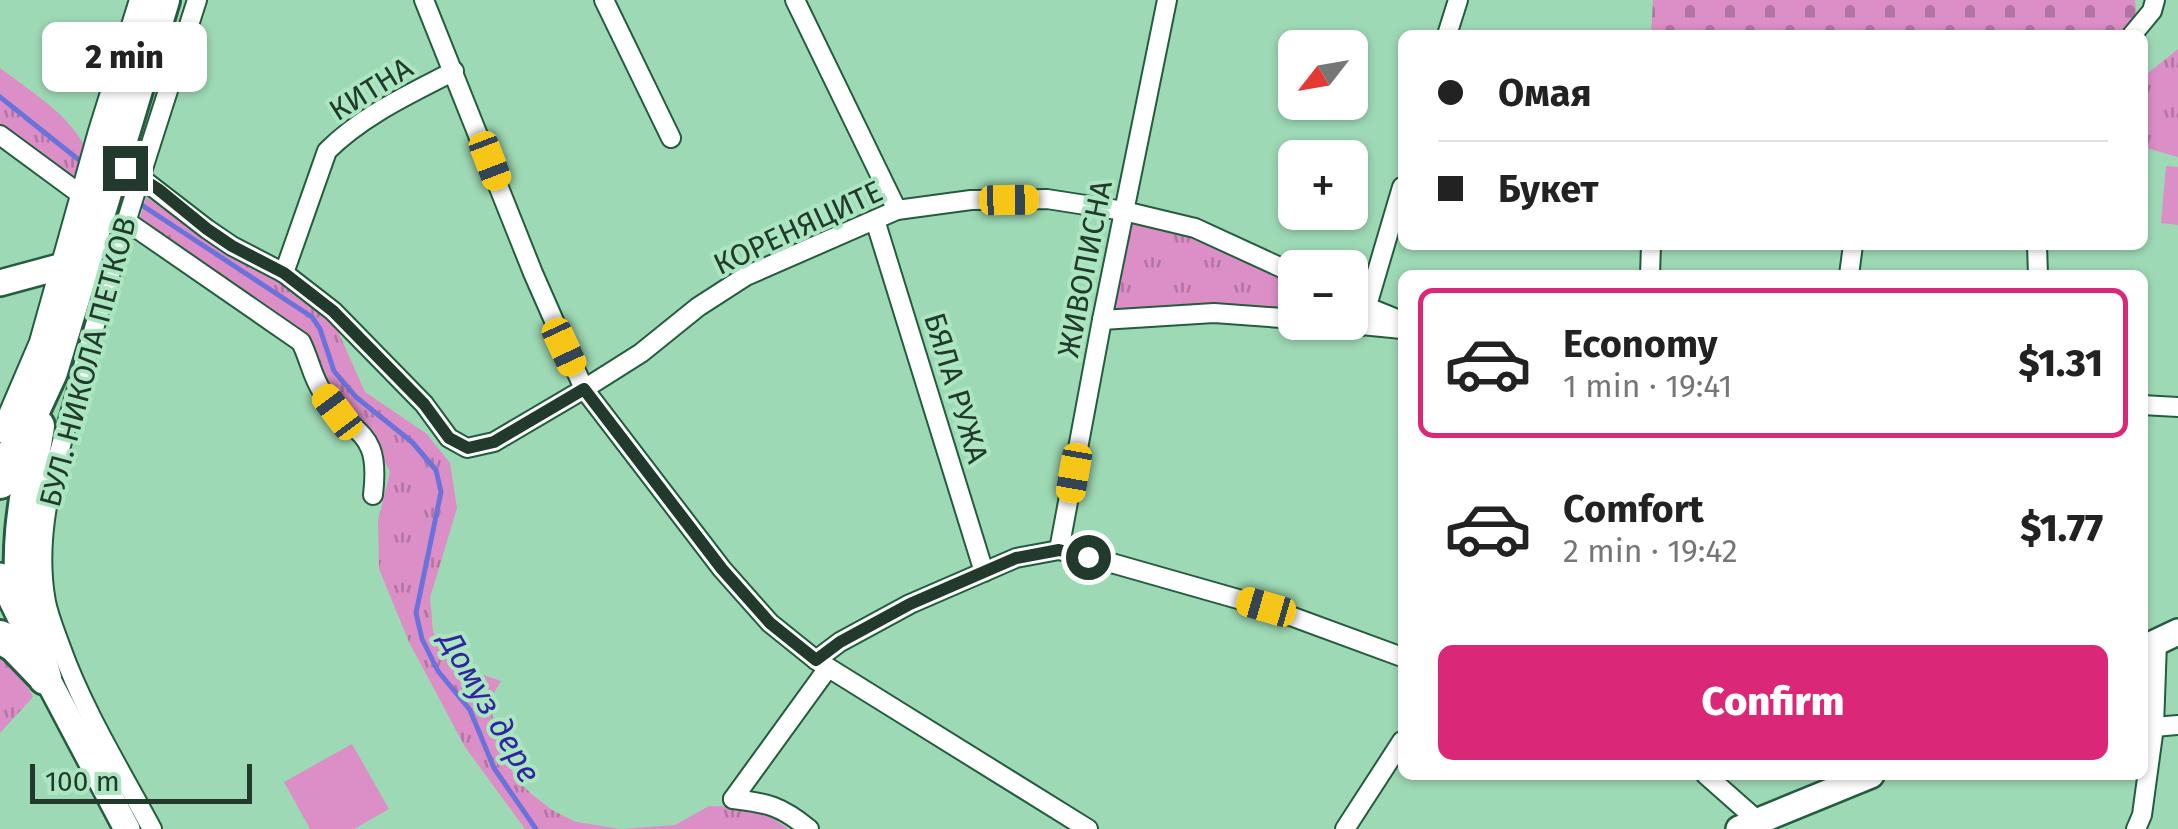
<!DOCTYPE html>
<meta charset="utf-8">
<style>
body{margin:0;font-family:"Fira Sans",sans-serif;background:#f6f6f6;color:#222;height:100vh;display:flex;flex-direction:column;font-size:38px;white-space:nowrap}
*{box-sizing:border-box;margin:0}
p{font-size:32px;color:#767676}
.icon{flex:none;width:55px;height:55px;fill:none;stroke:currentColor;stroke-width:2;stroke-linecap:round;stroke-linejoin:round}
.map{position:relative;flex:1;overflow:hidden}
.sheet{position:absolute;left:1398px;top:270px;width:750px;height:510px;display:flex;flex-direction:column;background:#fff;border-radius:15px;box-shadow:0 2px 8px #0004}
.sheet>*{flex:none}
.banner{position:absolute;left:1398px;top:30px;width:750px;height:220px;border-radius:15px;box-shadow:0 2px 8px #0004;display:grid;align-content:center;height:220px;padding:0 40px;background:#fff}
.needle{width:65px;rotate:239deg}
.buttons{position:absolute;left:1278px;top:30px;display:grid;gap:20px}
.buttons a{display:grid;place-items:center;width:90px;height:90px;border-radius:15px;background:#fff;box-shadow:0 2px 8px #0004;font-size:50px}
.scale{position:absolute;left:30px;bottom:25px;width:222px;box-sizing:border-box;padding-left:10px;border:5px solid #223a2c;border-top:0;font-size:28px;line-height:35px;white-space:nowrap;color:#223a2c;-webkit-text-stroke:8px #abe6c1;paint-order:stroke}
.end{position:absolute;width:45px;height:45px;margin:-22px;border:12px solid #223a2c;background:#fff;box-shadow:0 0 0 5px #fff}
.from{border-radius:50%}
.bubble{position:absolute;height:70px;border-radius:15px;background:#fff;box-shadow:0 2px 8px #0004;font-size:32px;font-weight:800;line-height:70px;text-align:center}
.car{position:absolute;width:30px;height:60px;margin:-30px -15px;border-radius:12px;box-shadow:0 0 8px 2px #0007;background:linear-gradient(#f5c518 24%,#345 0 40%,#f5c518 0 76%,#345 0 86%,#f5c518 0)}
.banner b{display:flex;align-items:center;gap:35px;height:95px;font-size:38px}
.banner b+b{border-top:2px solid #e0e0e0}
.banner i{width:25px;height:25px;background:#222}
ul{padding:18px 0 0;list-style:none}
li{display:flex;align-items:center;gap:30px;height:150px;margin:0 20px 15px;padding:0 20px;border:5px solid transparent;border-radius:15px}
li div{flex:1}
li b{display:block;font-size:38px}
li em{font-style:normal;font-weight:800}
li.on{border-color:#db2777}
li>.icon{width:90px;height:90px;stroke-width:1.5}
.button{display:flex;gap:20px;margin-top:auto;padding:20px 40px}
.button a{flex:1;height:115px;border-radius:15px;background:#db2777;color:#fff;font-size:40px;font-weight:800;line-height:115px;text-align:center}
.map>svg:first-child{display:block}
.grass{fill:url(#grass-tufts)}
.cemetery{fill:url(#cemetery-stones)}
.pitch{fill:#dc8ec7}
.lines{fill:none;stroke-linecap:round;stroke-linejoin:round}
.stream{stroke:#6b73db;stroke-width:5}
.street-casing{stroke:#245c3e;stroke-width:22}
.secondary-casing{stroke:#245c3e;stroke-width:30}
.highway-casing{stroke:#245c3e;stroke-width:38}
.street{stroke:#fff;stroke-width:18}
.secondary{stroke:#fff;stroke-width:25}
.highway{stroke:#fff;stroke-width:32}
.route{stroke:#223a2c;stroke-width:12}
.labels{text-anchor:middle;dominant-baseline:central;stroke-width:8;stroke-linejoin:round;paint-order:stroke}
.street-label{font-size:30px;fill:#223a2c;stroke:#abe6c1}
.water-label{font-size:32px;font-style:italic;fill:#31249f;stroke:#abe6c1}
</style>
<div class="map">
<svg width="2178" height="829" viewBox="0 0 2178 829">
<defs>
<pattern id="grass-tufts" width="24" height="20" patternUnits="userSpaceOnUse" patternTransform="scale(2.5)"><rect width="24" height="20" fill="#dc8ec7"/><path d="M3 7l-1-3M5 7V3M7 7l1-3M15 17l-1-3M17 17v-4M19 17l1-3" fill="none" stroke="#b275a2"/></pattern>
<pattern id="cemetery-stones" width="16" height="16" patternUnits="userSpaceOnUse" patternTransform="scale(2.5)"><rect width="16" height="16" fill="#dc8ec7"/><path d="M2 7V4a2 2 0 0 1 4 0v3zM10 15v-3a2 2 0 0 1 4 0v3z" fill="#b275a2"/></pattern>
</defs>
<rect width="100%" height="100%" fill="#9ed9b5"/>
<g class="grass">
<path d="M2178,49V157L2143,147L2142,78Z"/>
<path d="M0,68C30,91 65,111 84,145L73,180L0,127Z"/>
<path d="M146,197L207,239L284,278L332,318L365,392L427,434L450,463L457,508L430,598L433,632L457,666L501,681L488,703L512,771L529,792L552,810L576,822L621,829L675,825L709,806L740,807L774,819L788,829H525L465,747L409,642L379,569L378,521L390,472L372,437L345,412L325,382L305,335L138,225Z"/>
<path d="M1124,211L1295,274V319L1102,320Z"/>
<path d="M0,649L16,665L33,697L0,733Z"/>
</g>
<path class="cemetery" d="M1653,0H2135L2137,18L2121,35H1651Z"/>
<g class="pitch">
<path d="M2166,166L2178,167V225L2161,223Z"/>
<path d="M352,744L389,809L354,829H310L284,782Z"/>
</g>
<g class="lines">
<g class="stream">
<path d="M0,97L84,164"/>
<path d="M137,202L312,317L320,329L334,371L356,397L412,442L436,470L441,492L416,613L422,639L438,671L470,710L494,768L536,829"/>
</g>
<defs>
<g id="street">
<path d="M424,0L533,273L584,389L722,569L770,623L816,660L1088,829"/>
<path d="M604,0L671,138"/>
<path d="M795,0L897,210"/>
<path d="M1447,35L1458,0"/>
<path d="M2132,35L2152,11L2155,0"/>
<path d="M0,135L80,194"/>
<path d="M115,165L125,168L141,178L207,229L232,246L284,273L333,311L424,404L449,438L467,448L494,442L584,389L641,353L698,307L746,276L897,210L971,200L1047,199L1124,211L1195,228L1295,274"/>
<path d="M875,220L984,572"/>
<path d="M126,221L301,342C310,360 312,377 323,393C355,439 381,428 373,495"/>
<path d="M2037,245L2038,275"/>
<path d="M284,273L327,151C363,115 410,94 454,71"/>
<path d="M1650,275L1651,245"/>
<path d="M1849,275L1853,245"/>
<path d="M1350,300L1402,321"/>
<path d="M1102,320L1214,313L1295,319"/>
<path d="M1331,322L1402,329"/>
<path d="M1361,326L1402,187"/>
<path d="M2142,405L2178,407"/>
<path d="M0,433L39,342L98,131L139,0"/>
<path d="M1059,550L1102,320L1167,0"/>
<path d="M816,660L840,642L910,604L1016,558L1059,550L1115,564L1266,607L1402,657"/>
<path d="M2154,727L2178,725"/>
<path d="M1706,775L1758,821"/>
<path d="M733,799L828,668"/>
<path d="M733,799C768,803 781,806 809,829"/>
<path d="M152,829C120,769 83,710 60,645C55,631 49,617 46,602C32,526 60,451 80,378C115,251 157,126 197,0"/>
<path d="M1345,829L1402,741"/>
<path d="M2136,829L2142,815L2154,727L2157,642"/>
</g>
<g id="secondary">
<path d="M0,283L85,260"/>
<path d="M0,576L20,617"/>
<path d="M2142,649L2178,632"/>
<path d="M39,663L127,829"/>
<path d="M1739,829L1871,775"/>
</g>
<g id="highway">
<path d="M38,426C29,483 14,545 24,603C29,628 38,653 45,678"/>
<path d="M0,482L51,372L163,0"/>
<path d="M0,637L14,645L41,673"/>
</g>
</defs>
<use href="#street" class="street-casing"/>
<use href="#secondary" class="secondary-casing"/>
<use href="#highway" class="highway-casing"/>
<use href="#street" class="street"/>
<use href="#secondary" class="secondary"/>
<use href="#highway" class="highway"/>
</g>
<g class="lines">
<path class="route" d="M125,168L158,189L207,229L232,246L284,273L333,311L424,404L449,438L468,448L494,442L584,389L722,569L770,623L816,660L840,642L910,604L1016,558L1059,550L1088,557"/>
</g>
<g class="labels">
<g class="street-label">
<text transform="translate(371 89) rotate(-32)">КИТНА</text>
<text transform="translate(798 228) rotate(-25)">КОРЕНЯЦИТЕ</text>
<text transform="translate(1085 269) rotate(-79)">ЖИВОПИСНА</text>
<text transform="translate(88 362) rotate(-75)">БУЛ. НИКОЛА ПЕТКОВ</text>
<text transform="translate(956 388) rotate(73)">БЯЛА РУЖА</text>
</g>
<g class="water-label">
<text transform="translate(490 707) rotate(60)">Домуз дере</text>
</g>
</g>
</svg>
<div class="buttons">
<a><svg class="needle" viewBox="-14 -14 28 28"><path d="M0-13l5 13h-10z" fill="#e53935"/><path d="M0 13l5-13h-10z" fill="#767676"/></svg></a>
<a>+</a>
<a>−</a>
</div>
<div class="scale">100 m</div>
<i class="end from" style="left:1088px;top:557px"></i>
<i class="end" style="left:125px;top:168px"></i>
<div class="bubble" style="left:42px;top:22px;width:165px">2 min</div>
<i class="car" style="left:490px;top:161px;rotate:159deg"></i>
<i class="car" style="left:1009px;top:200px;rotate:89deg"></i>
<i class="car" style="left:564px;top:347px;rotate:155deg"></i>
<i class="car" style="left:337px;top:412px;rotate:323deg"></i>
<i class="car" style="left:1074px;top:473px;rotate:190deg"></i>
<i class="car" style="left:1266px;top:607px;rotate:286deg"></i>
<div class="banner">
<b><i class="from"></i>Омая</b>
<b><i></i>Букет</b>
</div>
<section class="sheet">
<ul>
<li class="on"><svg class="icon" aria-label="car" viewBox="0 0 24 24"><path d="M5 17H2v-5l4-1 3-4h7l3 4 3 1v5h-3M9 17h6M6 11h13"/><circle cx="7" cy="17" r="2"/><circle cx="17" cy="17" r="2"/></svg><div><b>Economy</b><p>1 min · 19:41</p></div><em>$1.31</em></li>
<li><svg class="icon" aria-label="car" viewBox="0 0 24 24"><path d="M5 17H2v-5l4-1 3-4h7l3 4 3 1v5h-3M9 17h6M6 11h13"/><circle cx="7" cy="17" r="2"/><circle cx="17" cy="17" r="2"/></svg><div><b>Comfort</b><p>2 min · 19:42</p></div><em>$1.77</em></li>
</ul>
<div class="button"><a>Confirm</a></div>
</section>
</div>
